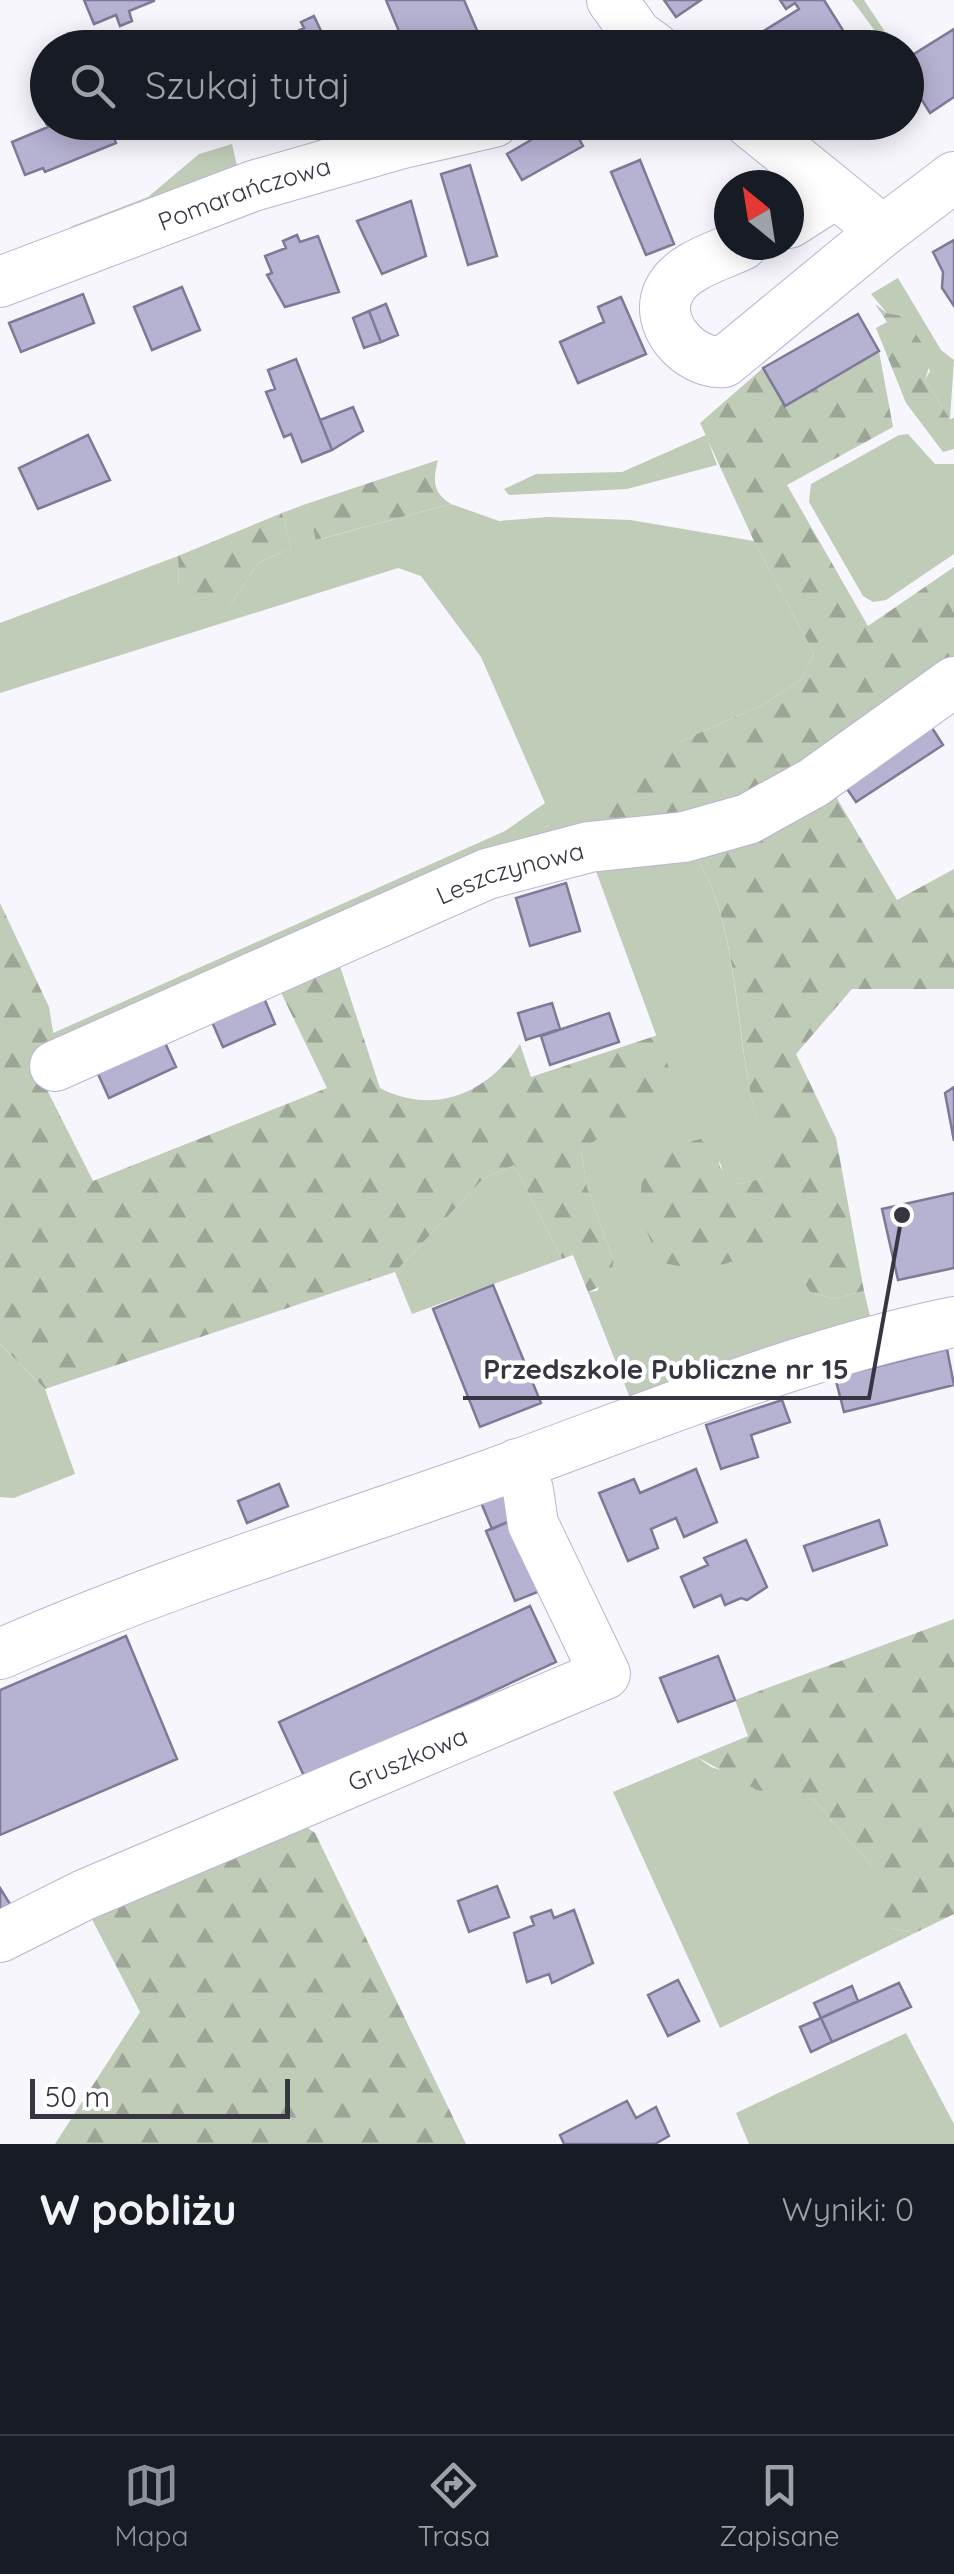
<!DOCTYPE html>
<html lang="pl">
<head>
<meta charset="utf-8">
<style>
	body { margin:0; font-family:Quicksand,sans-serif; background:#242831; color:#f1f3f6 }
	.compass { position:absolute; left:714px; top:170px; width:90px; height:90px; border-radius:50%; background:#171b24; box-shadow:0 5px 25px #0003; rotate:330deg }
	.scale { position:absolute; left:30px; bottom:25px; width:260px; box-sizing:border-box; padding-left:10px; border:5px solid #373542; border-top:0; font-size:28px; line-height:35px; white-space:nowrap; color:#373542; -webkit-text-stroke:8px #fff; paint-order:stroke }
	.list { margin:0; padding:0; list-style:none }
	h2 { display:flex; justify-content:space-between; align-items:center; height:130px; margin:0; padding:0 40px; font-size:42px }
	h2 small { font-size:32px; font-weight:400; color:#9ea1a6 }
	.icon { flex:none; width:55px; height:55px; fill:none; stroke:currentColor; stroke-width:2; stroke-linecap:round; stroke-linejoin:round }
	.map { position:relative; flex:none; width:954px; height:2144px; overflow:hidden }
	.search { position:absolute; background:#171b24; box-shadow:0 5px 25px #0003; left:30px; right:30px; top:30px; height:110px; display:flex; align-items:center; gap:25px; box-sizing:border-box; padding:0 35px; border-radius:55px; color:#9ea1a6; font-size:38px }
	.sheet { height:290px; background:#171b24 }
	nav { display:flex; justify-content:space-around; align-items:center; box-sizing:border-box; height:140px; border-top:2px solid #363941; background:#171b24; font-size:28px; color:#9ea1a6 }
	nav a { display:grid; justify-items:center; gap:5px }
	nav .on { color:#8c9099 }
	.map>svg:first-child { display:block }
	.green { fill:#bfccb7 }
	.forest { fill:url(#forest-firs) }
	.building { fill:#b6b2d2; stroke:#7e7997; stroke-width:2.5 }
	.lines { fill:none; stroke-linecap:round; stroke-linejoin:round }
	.minor-casing { stroke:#b9b5d4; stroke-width:52 }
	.minor { stroke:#fff; stroke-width:50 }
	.labels { text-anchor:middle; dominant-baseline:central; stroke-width:9; stroke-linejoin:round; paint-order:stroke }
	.street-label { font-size:25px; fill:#373542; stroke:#fff }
	.leader { fill:none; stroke:#373542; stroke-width:4 }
	.callout-dot { fill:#373542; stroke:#fff; stroke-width:4 }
	.callout-label { font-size:28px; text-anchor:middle; font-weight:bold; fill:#373542; stroke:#fff; stroke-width:9; stroke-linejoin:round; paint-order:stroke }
</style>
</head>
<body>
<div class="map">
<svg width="954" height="2144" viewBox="0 0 954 2144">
	<defs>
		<pattern id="forest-firs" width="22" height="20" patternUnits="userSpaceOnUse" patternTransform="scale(2.5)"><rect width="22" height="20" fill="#bfccb7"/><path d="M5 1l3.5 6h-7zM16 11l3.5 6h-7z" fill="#9ca696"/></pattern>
	</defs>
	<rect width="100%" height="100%" fill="#f7f6fd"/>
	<path class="green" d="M852,0H864L895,47H887Z
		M322,123H371L318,145L311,127Z
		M232,144L238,170L77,234L70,227L148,197L199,154Z
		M898,278L941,350L954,360L950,419L925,380L930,371L903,316L887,313L871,294Z
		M908,434L935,464H954V554L886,600L873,602L863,596L809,502L811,484L899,435Z
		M706,435L717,465L627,489L509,495L504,489L536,474L622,472Z
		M306,504L317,540L451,504L499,521L548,517L630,520L754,541L814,654L801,680L766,703L679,742L585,840L56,1050L51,1034L505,831L545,803L481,657L421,576L398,568L0,693V623L178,556L179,587L228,609L258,563L291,548L282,513Z
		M689,846C751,931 727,1076 775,1168L760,1179L738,1184L725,1177L719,1160L729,1263L765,1248H784L810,1292L834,1299L864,1291L871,1320L632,1403L588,1292L597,1291L614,1262L587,1187L581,1150L673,1081L590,855Z
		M514,1165L562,1259L412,1314L395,1272L483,1179Z
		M0,1344L45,1389L75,1474L14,1498L0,1497Z
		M697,1757L711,1767L813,1799L871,1865L891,1928L915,1933L720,2028L613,1792Z
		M906,2033L954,2124V2144H749L736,2113Z"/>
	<path class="forest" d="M875,304L887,313L903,316L932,357L925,380L950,419L954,418V449L943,452L906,403L876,328L887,322Z
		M879,351L893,427L787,485L868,626L954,567V669L805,778L586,840L595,806L628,775L679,742L766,703L801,680L814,654L754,541L700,423L763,368L785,406Z
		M438,460C433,480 432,492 451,504L316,540L306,504Z
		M282,513L291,548L258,563L228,609L210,621L188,616L179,587L178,556Z
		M829,785L897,900L954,869V989H852L796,1054L836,1138L864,1291L834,1299L810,1292L783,1248C761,1248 749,1257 728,1263C705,1270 686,1268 663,1263C642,1231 637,1203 644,1165L672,1146L701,1139C714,1154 721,1175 738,1184L760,1179L774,1168C728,1076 751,931 689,846Z
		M0,903L49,1007L56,1050L33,1062L93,1181L327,1088L274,978L335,951L380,1088C434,1116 487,1094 520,1044L531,1077L658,1035L673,1081L661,1097L581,1150L587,1187L614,1262L606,1284L588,1292L573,1255L562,1259L514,1165L483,1179L395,1272L45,1389L0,1344Z
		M954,1619V1914L915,1933L891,1928L879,1915L871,1865L813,1799L757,1790L697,1757L748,1736L735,1700Z
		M296,1820L315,1833L466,2144H55L140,2012L84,1904Z"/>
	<path class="building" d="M84,0H154V1L129,11L132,21L120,26L116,15L94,24Z
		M386,0H464L479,35L449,48H406Z
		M664,0H701L676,17Z
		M780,0H824L854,48H750L746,42L799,9L795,3L786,9Z
		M314,16L329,48H276L273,43L304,28L301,22Z
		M954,29V97L930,113L906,75V59Z
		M48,117V122H108L116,143L45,172L43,168L25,175L12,142L48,127L44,119Z
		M562,122H570L583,146L522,180L507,154Z
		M602,122H634L610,137L607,131L601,135L596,126Z
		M640,160L674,244L646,255L611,172Z
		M470,165L497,256L468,265L441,174Z
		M411,201L426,256L382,274L357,221Z
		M297,235L300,242L318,236L339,292L285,307L267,275L272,273L265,256L286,248L283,241Z
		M954,240V306L942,288L943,272L933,252Z
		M182,287L200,330L152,350L134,307Z
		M83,294L94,323L21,352L9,323Z
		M621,297L646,354L578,383L560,342L604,322L598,307Z
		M386,304L398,335L381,342L369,311Z
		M369,311L381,342L364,348L353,318Z
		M858,314L879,351L785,406L763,368Z
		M296,359L332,450L302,462L291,434L284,437L266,392L275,389L268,370Z
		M353,407L363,431L332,450L320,420Z
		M88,435L110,480L38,509L19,468Z
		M927,720L943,745L856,802L839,777Z
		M566,883L580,931L530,946L516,898Z
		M261,991L275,1024L223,1047L209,1015Z
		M552,1003L560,1029L526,1040L518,1013Z
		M609,1013L619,1042L550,1065L541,1036Z
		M161,1034L176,1067L109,1098L93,1063Z
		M954,1087V1141L945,1093Z
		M954,1193V1268L898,1280L882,1209Z
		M493,1285L541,1403L480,1427L433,1309Z
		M947,1349L954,1385L844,1412L835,1377Z
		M782,1400L790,1422L751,1435L758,1457L721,1469L706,1425Z
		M696,1469L717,1522L684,1537L676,1518L651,1529L658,1548L628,1561L599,1493L634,1479L640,1493Z
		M279,1484L288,1506L247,1523L238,1501Z
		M504,1490L517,1518L492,1529L480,1500Z
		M517,1518L545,1589L515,1601L486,1531Z
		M879,1520L887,1545L813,1571L804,1546Z
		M746,1540L767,1587L747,1600L741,1598L725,1605L721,1595L694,1607L681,1577L708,1565L704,1558Z
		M530,1606L556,1662L305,1778L279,1722Z
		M126,1636L177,1759L0,1835V1690Z
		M718,1656L735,1700L678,1722L660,1678Z
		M497,1886L509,1917L469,1932L458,1901Z
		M0,1888L10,1904L0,1910Z
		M551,1910L554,1918L574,1910L593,1963L552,1983L549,1974L527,1982L514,1933L534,1925L531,1917Z
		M678,1980L699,2021L668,2036L648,1995Z
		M899,1983L911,2007L832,2042L821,2018Z
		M852,1986L858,2001L821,2018L814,2003Z
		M821,2018L832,2042L811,2052L800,2027Z
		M627,2101L636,2118L656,2107L669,2136L655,2144H564L560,2135Z"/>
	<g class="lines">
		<defs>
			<g id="minor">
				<path d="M612,0L637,35L655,48"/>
				<path d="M749,122L883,231L954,177"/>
				<path d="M789,223L836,193"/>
				<path d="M742,245C719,256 683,265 670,289C651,323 690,365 724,362L883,231"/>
				<path id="s1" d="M0,282L253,186L399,144L494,122"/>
				<path id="s2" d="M55,1066L487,874L589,847L684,837L748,819L813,783L954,682"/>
				<path d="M0,1654C160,1584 328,1532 492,1474C645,1419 795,1355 954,1322"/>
				<path id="s3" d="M0,1937L84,1895L605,1674L533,1524L528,1490L517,1464"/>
			</g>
		</defs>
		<use href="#minor" class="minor-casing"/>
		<use href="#minor" class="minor"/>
	</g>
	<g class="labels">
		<g class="street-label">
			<text stroke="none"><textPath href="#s1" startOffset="260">Pomarańczowa</textPath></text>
			<text stroke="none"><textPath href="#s2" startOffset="495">Leszczynowa</textPath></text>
			<text stroke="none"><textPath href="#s3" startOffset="445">Gruszkowa</textPath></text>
		</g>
	</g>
	<path class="leader" d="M902 1215L869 1398H463"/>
	<circle class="callout-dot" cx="902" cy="1215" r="10"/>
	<g class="callout-label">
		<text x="666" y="1379">Przedszkole Publiczne nr 15</text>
	</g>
</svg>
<svg class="compass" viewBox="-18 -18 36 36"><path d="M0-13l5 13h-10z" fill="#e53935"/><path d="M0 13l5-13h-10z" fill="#9ea1a6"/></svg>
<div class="scale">50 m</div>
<div class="search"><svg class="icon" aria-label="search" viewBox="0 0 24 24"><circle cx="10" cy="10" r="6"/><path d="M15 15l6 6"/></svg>Szukaj tutaj</div>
</div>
<section class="sheet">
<h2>W pobliżu<small>Wyniki: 0</small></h2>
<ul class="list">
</ul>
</section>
<nav>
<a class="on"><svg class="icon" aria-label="map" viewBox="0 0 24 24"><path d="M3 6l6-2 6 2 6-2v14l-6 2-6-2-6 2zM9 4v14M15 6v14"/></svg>Mapa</a>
<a><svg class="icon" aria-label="directions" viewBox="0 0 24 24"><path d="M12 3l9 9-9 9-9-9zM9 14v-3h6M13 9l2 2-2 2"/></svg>Trasa</a>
<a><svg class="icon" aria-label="saved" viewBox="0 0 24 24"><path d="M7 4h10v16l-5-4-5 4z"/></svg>Zapisane</a>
</nav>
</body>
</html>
